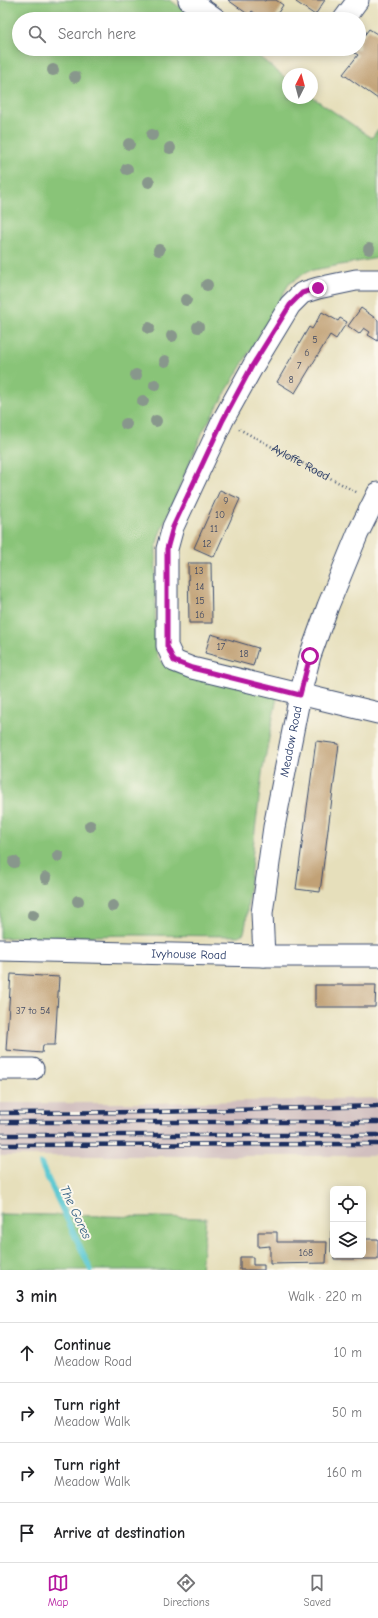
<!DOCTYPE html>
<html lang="en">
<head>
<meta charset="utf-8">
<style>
	body { margin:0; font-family:"Comic Neue",sans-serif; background:#f6f6f6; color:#202124 }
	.controls { position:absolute; right:12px; bottom:12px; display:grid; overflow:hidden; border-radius:6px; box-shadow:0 2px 10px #0003 }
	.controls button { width:36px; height:36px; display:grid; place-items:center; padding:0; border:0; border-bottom:1px solid #e0e0e0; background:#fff; color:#202124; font:20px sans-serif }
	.compass { position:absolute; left:282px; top:68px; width:36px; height:36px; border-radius:50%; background:#fff; box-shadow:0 2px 10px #0003; rotate:6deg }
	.stop { position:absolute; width:12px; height:12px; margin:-9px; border:3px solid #b5179e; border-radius:50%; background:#fff }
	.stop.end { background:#b5179e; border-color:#fff; box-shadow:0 1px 4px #0008 }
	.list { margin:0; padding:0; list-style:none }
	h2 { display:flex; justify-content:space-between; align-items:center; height:52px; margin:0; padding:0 16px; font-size:17px }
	h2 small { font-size:13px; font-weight:400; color:#757577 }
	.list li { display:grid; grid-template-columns:26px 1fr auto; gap:12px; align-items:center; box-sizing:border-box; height:60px; padding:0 16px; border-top:1px solid #e0e0e0 }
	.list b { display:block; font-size:15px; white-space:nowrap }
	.list p { margin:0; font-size:13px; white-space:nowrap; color:#757577 }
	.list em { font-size:13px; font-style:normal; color:#757577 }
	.icon { flex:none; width:22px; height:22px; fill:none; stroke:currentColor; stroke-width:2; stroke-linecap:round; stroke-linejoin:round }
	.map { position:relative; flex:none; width:378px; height:1270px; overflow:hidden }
	.search { position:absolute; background:#fff; box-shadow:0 2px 10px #0003; left:12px; right:12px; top:12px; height:44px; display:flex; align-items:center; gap:10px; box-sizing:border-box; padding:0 14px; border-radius:22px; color:#757577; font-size:15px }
	.sheet { height:292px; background:#fff }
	nav { display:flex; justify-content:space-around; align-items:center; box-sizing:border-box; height:56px; border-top:1px solid #e0e0e0; background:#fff; font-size:11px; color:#757577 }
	nav a { display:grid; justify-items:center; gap:2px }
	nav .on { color:#b5179e }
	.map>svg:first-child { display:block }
	.industrial { fill:#d1bfbf }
	.green { fill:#89c478; stroke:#527a6b }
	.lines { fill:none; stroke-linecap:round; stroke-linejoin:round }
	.stream { stroke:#5dc9d3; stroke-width:5.5 }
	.building { fill:#c1a176 }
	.minor-casing { stroke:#39496c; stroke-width:23 }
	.path { stroke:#39496c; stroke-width:2.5; stroke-dasharray:1 3; stroke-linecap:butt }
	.minor { stroke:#fff; stroke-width:21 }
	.rail-casing { stroke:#1b2f5e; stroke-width:4.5 }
	.rail { stroke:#fbf7ec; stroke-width:3; stroke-dasharray:9; stroke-linecap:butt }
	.tree { fill:#88978c }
	.route { stroke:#b5179e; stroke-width:5 }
	.labels { text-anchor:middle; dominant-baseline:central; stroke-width:4; stroke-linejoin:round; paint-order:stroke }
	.number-label { font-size:10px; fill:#444c64 }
	.street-label { font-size:12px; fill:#1b2f5e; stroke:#fbf7ec }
	.water-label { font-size:13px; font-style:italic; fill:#2f5d81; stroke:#fbf7ec }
</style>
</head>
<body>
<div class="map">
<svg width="378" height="1270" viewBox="0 0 378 1270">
	<rect width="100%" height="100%" fill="#fbf7ec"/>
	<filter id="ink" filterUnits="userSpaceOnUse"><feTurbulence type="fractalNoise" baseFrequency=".025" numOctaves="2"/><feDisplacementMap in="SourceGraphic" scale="8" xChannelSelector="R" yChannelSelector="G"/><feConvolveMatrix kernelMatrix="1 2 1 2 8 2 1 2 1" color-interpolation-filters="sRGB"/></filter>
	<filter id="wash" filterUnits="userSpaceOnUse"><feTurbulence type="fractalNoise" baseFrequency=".012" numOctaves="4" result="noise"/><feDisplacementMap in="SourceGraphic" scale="16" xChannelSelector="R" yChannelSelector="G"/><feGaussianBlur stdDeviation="0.9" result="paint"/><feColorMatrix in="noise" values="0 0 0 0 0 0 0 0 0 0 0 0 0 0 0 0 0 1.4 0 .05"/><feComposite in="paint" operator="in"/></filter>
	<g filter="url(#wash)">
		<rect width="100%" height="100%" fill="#e6dfbb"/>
		<path class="industrial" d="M378,1098V1156H0V1103H155Z"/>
		<path class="green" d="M0,0H170L196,19H19V49H239L243,52L257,55L288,80V98H312V97L372,138L378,129V258L308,271L289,284L203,431L159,535L156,548L155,646L158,657L165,665L277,697L262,774L254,839L246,923L244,933L238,936L134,935L0,938Z
			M0,1214L206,1218L201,1270H0Z"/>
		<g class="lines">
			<path class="stream" d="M41,1164L91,1270"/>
		</g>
		<g id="blocks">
			<path class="building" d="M228,0H263L265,1L266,0H276L283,5L274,19H263L252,11L249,15Z
				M298,0H325L315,15L296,2Z
				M369,29L377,34L378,33V99L343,74L358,55L352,51L354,49H359V42Z
				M361,308L378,320V341L368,335L370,332L364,328L359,334L348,326Z
				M322,312L338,321L340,318L347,322L336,339L330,335L295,393L277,382L309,327L312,329Z
				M220,490L240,499L214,557L194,548Z
				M188,563H211L212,623H189Z
				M211,634L258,648L253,666L205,653Z
				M316,741L339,744L320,892L296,889Z
				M11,974L59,977L55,1045H43L42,1053L6,1050Z
				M315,985H376L375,1007H315Z
				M331,1231H333V1252H331Z
				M258,1232H277V1242H327L326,1263L270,1264V1246L258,1247Z
				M363,1239H378V1259H334V1255H363Z
				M240,1257H253V1265H264V1270H240Z"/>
		</g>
	</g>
	<g filter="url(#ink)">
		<use href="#blocks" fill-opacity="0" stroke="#39496c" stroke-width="1"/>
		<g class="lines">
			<defs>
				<g id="minor">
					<path d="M189,0L216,19"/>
					<path d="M344,19L358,0"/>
					<path d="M378,280H356L318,288L302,293L290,305L253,366L223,420L173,527L167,549V646L174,661L192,668L378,713"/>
					<path id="s2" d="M0,950L264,956H378"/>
					<path id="s3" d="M264,956L262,913L274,827L300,695L310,656L328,606L358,533L378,493"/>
					<path d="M0,1069H33"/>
				</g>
			</defs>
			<use href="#minor" class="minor-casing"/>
			<path class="path" id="s1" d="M239,429L358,493"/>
			<use href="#minor" class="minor"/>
			<defs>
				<path id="rail" d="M0,1113L155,1112L378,1106
					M0,1122H378
					M0,1135H378
					M0,1145L378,1144"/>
			</defs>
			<use href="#rail" class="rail-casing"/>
			<use href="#rail" class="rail"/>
		</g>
		<g class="tree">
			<circle cx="53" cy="70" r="6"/>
			<circle cx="75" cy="77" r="6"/>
			<circle cx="152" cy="135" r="6"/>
			<circle cx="129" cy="144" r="6"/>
			<circle cx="170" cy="148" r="6"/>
			<circle cx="127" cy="169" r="6"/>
			<circle cx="149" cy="182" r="6"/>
			<circle cx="369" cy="249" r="6"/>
			<circle cx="159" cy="250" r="6"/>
			<circle cx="207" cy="285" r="6"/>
			<circle cx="186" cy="300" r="6"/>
			<circle cx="198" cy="327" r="6"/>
			<circle cx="149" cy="328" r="6"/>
			<circle cx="172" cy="336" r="6"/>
			<circle cx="165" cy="361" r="6"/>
			<circle cx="136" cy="375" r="6"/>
			<circle cx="155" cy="385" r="6"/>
			<circle cx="143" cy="401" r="6"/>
			<circle cx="156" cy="421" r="6"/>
			<circle cx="126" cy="424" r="6"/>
			<circle cx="90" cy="826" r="6"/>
			<circle cx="58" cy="856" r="6"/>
			<circle cx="14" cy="862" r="6"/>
			<circle cx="46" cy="878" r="6"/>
			<circle cx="78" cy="901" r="6"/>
			<circle cx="113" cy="906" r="6"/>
			<circle cx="33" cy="915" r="6"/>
		</g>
	</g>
	<g class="lines" filter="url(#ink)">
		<path class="route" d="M310,656L300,695L192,668L174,661L167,646V549L173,527L223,420L252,366L290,305L302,293L318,288"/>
	</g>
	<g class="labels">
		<g class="number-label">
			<text x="315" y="340">5</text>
			<text x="307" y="353">6</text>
			<text x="299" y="366">7</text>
			<text x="291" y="380">8</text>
			<text x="226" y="501">9</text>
			<text x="220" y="515">10</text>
			<text x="214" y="529">11</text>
			<text x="207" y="544">12</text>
			<text x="199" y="571">13</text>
			<text x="200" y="587">14</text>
			<text x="200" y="601">15</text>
			<text x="200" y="615">16</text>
			<text x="221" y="647">17</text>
			<text x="244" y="654">18</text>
			<text x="33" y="1011">37 to 54</text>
			<text x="306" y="1253">168</text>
		</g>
		<g class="street-label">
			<text stroke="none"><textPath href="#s1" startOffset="70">Ayloffe Road</textPath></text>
			<text stroke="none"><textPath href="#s3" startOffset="217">Meadow Road</textPath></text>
			<text stroke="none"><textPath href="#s2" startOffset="189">Ivyhouse Road</textPath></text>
		</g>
		<g class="water-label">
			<text transform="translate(76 1212) rotate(65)">The Gores</text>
		</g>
	</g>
</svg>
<div class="controls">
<button><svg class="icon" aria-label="locate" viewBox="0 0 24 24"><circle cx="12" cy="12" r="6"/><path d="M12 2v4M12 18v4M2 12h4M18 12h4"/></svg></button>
<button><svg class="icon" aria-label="layers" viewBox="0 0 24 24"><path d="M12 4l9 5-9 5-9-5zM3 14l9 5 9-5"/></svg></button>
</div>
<svg class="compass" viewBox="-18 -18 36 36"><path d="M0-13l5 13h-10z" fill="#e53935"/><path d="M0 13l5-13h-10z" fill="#757577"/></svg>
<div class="stop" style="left:310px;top:656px"></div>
<div class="stop end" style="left:318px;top:288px"></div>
<div class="search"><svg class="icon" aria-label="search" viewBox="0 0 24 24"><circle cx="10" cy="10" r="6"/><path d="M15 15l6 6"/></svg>Search here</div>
</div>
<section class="sheet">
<h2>3 min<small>Walk · 220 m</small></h2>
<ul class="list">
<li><svg class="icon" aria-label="ahead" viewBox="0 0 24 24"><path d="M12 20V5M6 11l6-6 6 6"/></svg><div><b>Continue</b><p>Meadow Road</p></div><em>10 m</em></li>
<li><svg class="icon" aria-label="right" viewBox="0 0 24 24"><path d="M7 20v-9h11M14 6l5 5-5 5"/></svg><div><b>Turn right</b><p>Meadow Walk</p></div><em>50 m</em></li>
<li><svg class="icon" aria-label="right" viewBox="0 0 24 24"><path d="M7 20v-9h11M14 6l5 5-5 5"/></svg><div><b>Turn right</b><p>Meadow Walk</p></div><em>160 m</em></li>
<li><svg class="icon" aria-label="arrive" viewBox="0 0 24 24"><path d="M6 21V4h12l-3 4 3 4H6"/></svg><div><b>Arrive at destination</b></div></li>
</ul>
</section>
<nav>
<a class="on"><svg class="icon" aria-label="map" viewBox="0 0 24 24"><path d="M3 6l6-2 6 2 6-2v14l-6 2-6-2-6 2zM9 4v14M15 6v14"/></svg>Map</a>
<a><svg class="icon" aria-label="directions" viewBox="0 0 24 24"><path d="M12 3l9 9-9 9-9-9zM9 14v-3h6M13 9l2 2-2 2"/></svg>Directions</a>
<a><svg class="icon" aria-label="saved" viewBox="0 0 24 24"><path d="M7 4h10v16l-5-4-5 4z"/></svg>Saved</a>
</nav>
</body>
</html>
